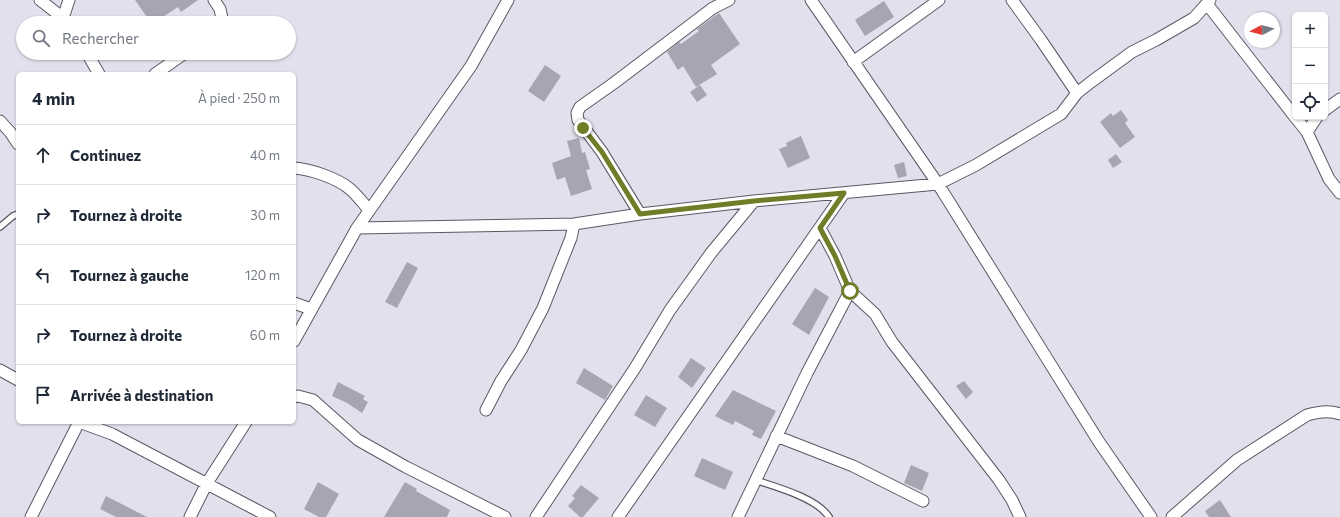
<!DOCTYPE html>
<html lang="fr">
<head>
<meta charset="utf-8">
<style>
	body { margin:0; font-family:Commissioner,sans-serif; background:#f2f2f3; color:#1f2937 }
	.controls { position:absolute; right:12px; top:12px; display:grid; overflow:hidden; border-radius:6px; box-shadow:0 1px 3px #0004 }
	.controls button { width:36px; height:36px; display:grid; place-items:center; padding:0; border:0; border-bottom:1px solid #e0e1e3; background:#fff; color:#1f2937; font:20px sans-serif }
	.compass { position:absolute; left:1244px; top:12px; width:36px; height:36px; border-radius:50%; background:#fff; box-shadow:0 1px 3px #0004; rotate:263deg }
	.stop { position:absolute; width:12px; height:12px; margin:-9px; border:3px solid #717c28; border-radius:50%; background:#fff }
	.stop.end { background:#717c28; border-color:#fff; box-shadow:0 1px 4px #0008 }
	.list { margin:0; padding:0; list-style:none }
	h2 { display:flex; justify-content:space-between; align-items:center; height:52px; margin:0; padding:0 16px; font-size:17px }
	h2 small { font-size:13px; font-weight:400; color:#747a83 }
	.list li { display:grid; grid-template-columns:26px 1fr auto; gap:12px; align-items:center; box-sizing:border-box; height:60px; padding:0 16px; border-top:1px solid #e0e1e3 }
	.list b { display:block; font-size:15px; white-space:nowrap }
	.list em { font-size:13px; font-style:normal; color:#747a83 }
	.icon { flex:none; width:22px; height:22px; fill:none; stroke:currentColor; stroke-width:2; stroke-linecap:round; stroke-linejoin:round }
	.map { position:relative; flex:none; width:1340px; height:517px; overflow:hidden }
	.search { position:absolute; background:#fff; box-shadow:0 1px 3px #0004; left:16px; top:16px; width:280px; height:44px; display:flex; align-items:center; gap:10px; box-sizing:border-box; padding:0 14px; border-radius:22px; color:#747a83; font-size:15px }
	.panel { position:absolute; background:#fff; box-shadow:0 1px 3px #0004; left:16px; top:72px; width:280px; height:352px; border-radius:6px }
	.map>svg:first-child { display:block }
	.building { fill:#a8a5b2 }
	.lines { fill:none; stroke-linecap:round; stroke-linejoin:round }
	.service-casing { stroke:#5b5864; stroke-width:8 }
	.minor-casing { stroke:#5b5864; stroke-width:13 }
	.service { stroke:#fff; stroke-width:5.5 }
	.minor { stroke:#fff; stroke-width:11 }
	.route { stroke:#717c28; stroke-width:5 }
</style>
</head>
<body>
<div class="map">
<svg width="1340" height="517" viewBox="0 0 1340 517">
	<rect width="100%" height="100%" fill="#e3e0ee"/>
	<path class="building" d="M135,0H198L181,12L178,7L154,23H151Z
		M884,1L894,17L865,36L855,20Z
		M719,13L740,44L711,65L717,74L696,87L683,66L678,70L667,52L679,42L681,44L699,31L697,29Z
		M545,65L561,76L544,102L528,91Z
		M700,85L707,95L697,102L690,92Z
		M1121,110L1128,120L1125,123L1135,137L1120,148L1100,122L1111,113L1113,116Z
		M801,136L810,158L788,168L779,149L787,146L786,143Z
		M579,138L582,153L585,152L590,169L586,170L592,189L571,196L565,177L557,180L552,163L571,156L567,141Z
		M1116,154L1122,162L1113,168L1108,160Z
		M904,162L907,176L898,178L894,165Z
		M407,262L418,268L397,308L385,302Z
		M815,288L829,297L809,335L792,324Z
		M691,358L706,368L692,388L678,377Z
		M584,368L613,386L605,400L576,383Z
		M964,381L973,392L966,399L956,386Z
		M338,382L365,396L363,399L368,402L362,413L347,403L332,396Z
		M733,390L776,411L761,439L752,435L754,431L735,421L733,425L715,416Z
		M646,395L667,408L655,427L634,415Z
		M702,458L733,472L725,490L694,476Z
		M911,465L929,473L922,491L904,483Z
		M318,482L339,494L326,517H319L304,509Z
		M405,482L417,489L416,491L450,510L447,517H384Z
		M581,485L599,498L583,517H580L568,506L575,498L572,496Z
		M106,496L147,517H116L100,509Z
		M1220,500L1231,517H1209L1205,511Z"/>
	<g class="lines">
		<defs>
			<path id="service" d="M0,227L13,216L18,214
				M755,480C776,487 817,498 829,517"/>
			<path id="minor" d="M40,0L63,18L66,23
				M214,0L220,9L223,23
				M811,0L938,184L1099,442L1151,517
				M1012,0L1041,40L1077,93
				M1207,4L1295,117
				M63,18L69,0
				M87,53L99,74
				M853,62L939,0
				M155,74L185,53
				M1325,110L1340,99
				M1295,117L1307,132L1317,117
				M0,121L10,132L18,144
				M1307,132L1329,179L1340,193
				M294,168C310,169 337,178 350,189C357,195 363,203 369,210
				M640,214L602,152L578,120L577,113L580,107L614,83L713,8L729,0
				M357,228L574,224L640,214L754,201L938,184L976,165L1061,114L1077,93L1091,82L1132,52L1156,40L1194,18L1210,0
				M820,228L835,256L850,291L875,314L892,342L999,480L1012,500L1020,517
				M294,303L311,309
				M294,341L357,228L471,66L508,0
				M0,370L18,380
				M294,397L298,396L313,400L358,440L406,467L505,517
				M486,410L501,381L521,350L543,308L571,238L574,224
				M79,422L112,434L270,517
				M776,436L853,466L923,501
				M31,517L79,422
				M190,517L207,483L246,422
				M536,517L635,368L670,310L711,253L754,201
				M618,517L844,193
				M738,517L807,373L850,291
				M1172,517L1237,460L1307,415C1317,412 1330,410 1340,414"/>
		</defs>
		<use href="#service" class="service-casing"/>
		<use href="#minor" class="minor-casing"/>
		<use href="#service" class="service"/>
		<use href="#minor" class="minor"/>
	</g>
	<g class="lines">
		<path class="route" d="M583,128L602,152L640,214L754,201L844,193L820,228L835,256L850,291"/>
	</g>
</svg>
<div class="controls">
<button>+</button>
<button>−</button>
<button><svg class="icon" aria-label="locate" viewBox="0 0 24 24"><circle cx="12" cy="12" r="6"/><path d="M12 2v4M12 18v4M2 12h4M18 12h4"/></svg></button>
</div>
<svg class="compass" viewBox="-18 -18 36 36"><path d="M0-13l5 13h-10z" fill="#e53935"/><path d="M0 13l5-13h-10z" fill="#747a83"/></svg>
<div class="stop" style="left:850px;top:291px"></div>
<div class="stop end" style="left:583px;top:128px"></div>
<div class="search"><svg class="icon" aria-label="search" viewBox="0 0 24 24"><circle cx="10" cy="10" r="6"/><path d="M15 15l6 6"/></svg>Rechercher</div>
<section class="panel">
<h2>4 min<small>À pied · 250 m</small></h2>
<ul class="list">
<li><svg class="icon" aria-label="ahead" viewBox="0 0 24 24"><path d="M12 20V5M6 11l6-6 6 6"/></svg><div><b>Continuez</b></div><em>40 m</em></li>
<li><svg class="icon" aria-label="right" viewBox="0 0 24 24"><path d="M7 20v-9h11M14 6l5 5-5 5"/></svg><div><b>Tournez à droite</b></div><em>30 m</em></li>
<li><svg class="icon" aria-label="left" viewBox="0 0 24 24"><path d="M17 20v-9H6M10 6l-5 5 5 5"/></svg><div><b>Tournez à gauche</b></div><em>120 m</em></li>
<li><svg class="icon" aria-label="right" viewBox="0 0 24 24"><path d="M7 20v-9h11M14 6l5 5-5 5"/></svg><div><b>Tournez à droite</b></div><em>60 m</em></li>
<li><svg class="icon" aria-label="arrive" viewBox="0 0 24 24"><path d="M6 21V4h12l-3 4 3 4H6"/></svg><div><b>Arrivée à destination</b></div></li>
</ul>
</section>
</div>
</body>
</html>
